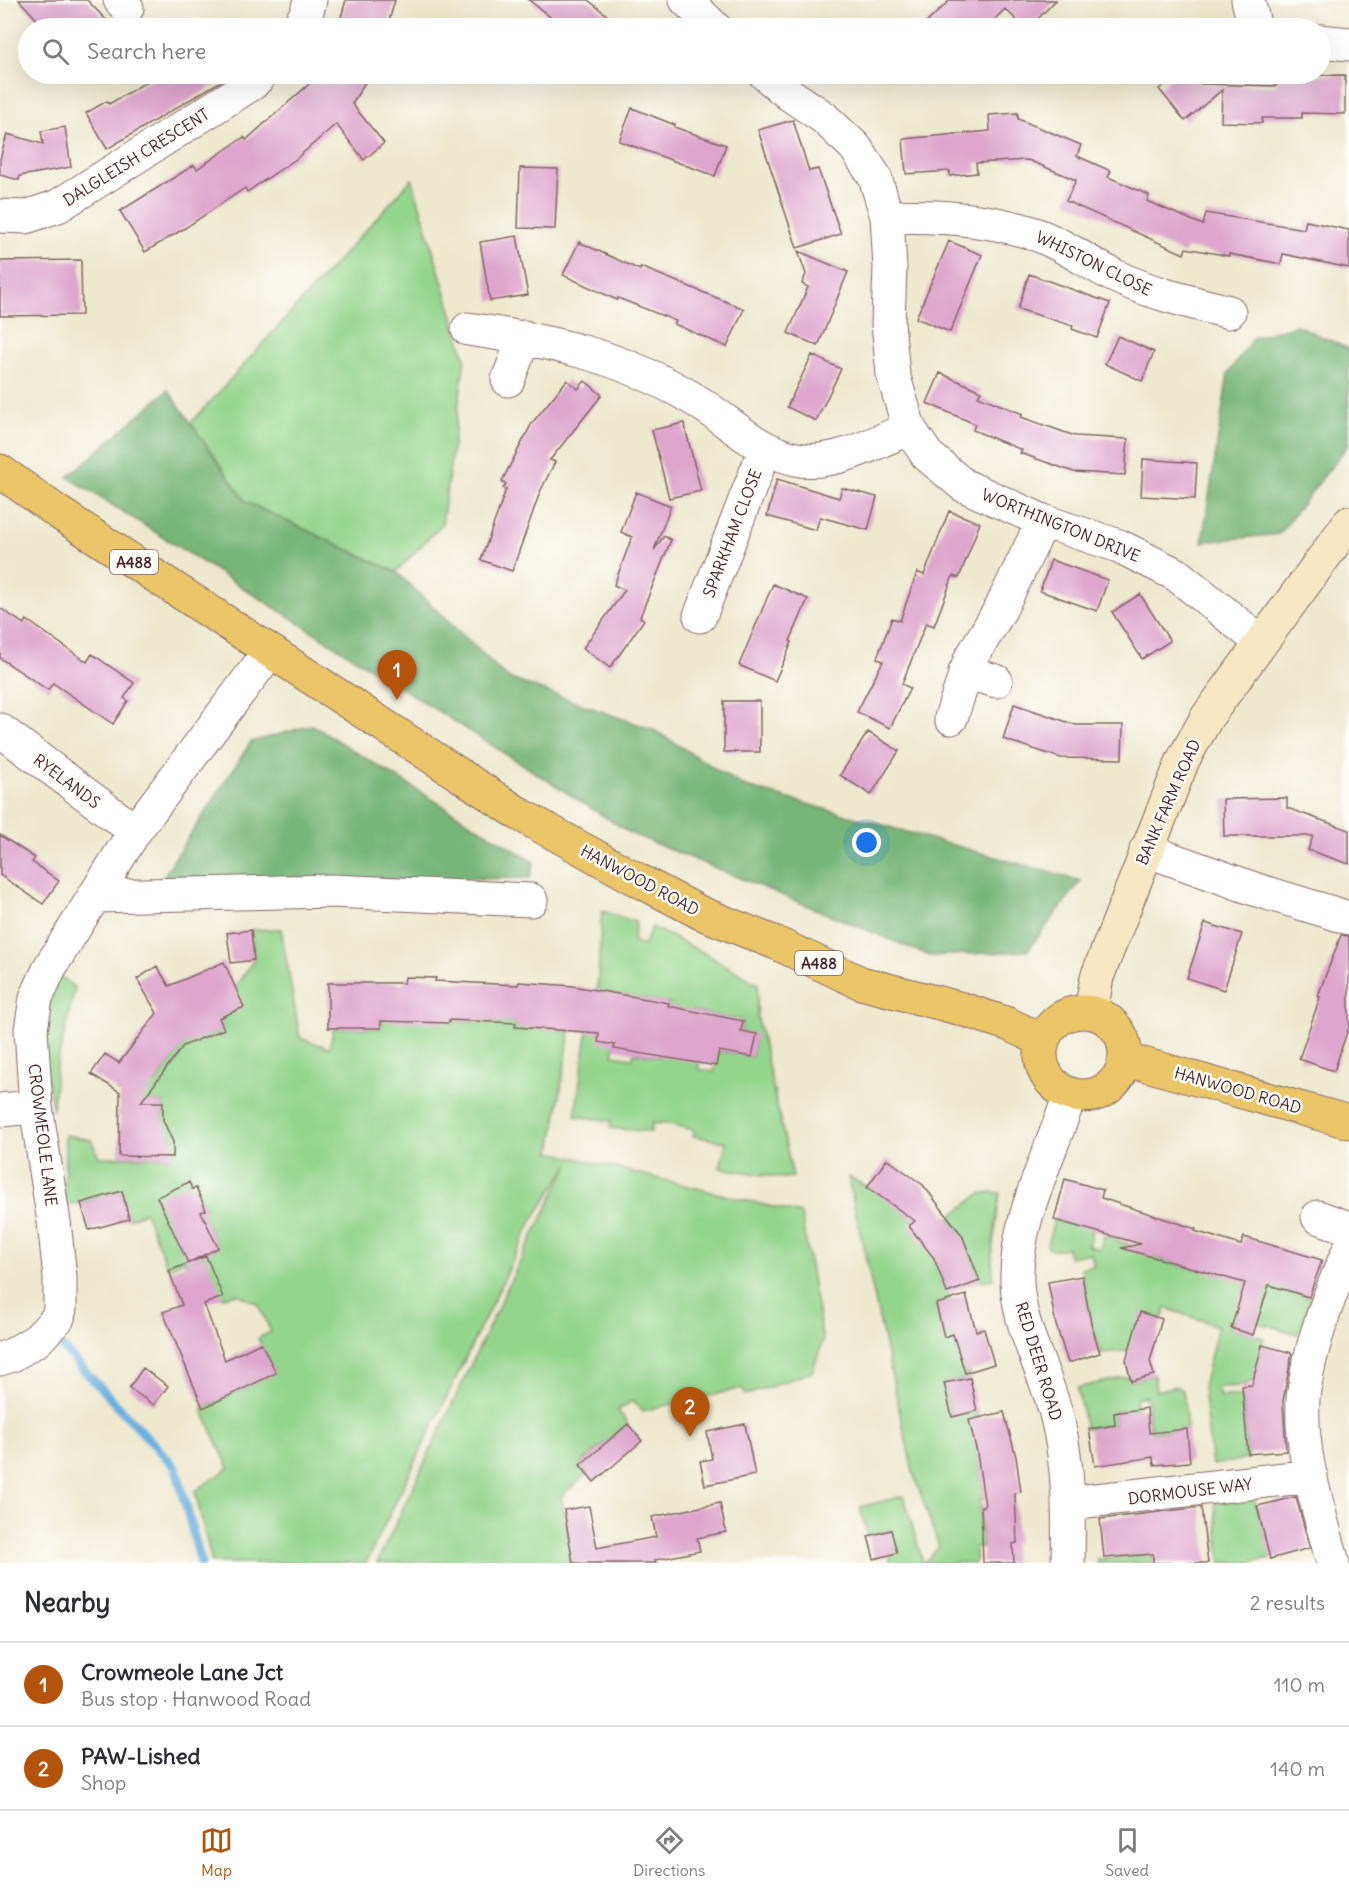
<!DOCTYPE html>
<html lang="en">
<head>
<meta charset="utf-8">
<style>
	body { margin:0; font-family:Delius,sans-serif; background:#f2f2f3; color:#2b2b33 }
	.you { position:absolute; left:867px; top:843px; width:21px; height:21px; margin:-15px; border:4px solid #fff; border-radius:50%; background:#1a73e8; box-shadow:0 0 0 9px #1a73e833 }
	.badge { display:grid; place-items:center; width:39px; height:39px; border-radius:50%; background:#b45309; color:#fff; font-size:20px; font-weight:700 }
	.pin { position:absolute; translate:-50% -50px; filter:drop-shadow(0 2px 3px #0008) }
	.pin::after { content:''; position:absolute; top:32px; width:21px; height:18px; background:inherit; clip-path:polygon(0 0,100% 0,50% 100%) }
	.list { margin:0; padding:0; list-style:none }
	h2 { display:flex; justify-content:space-between; align-items:center; height:78px; margin:0; padding:0 24px; font-size:26px }
	h2 small { font-size:20px; font-weight:400; color:#7c7c81 }
	.list li { display:grid; grid-template-columns:39px 1fr auto; gap:18px; align-items:center; box-sizing:border-box; height:84px; padding:0 24px; border-top:2px solid #e1e1e2 }
	.list b { display:block; font-size:22px; white-space:nowrap }
	.list p { margin:0; font-size:20px; white-space:nowrap; color:#7c7c81 }
	.list em { font-size:20px; font-style:normal; color:#7c7c81 }
	.icon { flex:none; width:33px; height:33px; fill:none; stroke:currentColor; stroke-width:2; stroke-linecap:round; stroke-linejoin:round }
	.map { position:relative; flex:none; width:1349px; height:1563px; overflow:hidden }
	.search { position:absolute; background:#fff; box-shadow:0 6px 24px #0002; left:18px; right:18px; top:18px; height:66px; display:flex; align-items:center; gap:15px; box-sizing:border-box; padding:0 21px; border-radius:33px; color:#7c7c81; font-size:22px }
	.sheet { height:246px; background:#fff }
	nav { display:flex; justify-content:space-around; align-items:center; box-sizing:border-box; height:84px; border-top:2px solid #e1e1e2; background:#fff; font-size:16px; color:#7c7c81 }
	nav a { display:grid; justify-items:center; gap:3px }
	nav .on { color:#b45309 }
	.map>svg:first-child { display:block }
	.green { fill:#94d58d; stroke:#6f7a5c; stroke-width:1.5; fill-rule:evenodd }
	.forest { fill:#77b678; stroke:#606a52; stroke-width:1.5 }
	.lines { fill:none; stroke-linecap:round; stroke-linejoin:round }
	.stream { stroke:#6bb0e1; stroke-width:9 }
	.building { fill:#dea6ce }
	.street-casing { stroke:#836564; stroke-width:35 }
	.secondary-casing { stroke:#836564; stroke-width:35 }
	.primary-casing { stroke:#836564; stroke-width:35 }
	.street { stroke:#fff; stroke-width:33 }
	.secondary { stroke:#f7e8c3; stroke-width:33 }
	.primary { stroke:#ebc669; stroke-width:33 }
	.labels { text-anchor:middle; dominant-baseline:central; stroke-width:5; stroke-linejoin:round; paint-order:stroke }
	.shield { fill:#fdfcf7; stroke:#806168; stroke-width:1.5 }
	.shield-label { font-size:15px; font-weight:bold; fill:#4a1f2b }
	.street-label { font-size:16px; fill:#4a1f2b; stroke:#fdfcf7 }
</style>
</head>
<body>
<div class="map">
<svg width="1349" height="1563" viewBox="0 0 1349 1563">
	<rect width="100%" height="100%" fill="#fdfcf7"/>
	<filter id="ink" filterUnits="userSpaceOnUse"><feTurbulence type="fractalNoise" baseFrequency=".0167" numOctaves="2"/><feDisplacementMap in="SourceGraphic" scale="12" xChannelSelector="R" yChannelSelector="G"/><feConvolveMatrix kernelMatrix="1 2 1 2 8 2 1 2 1" color-interpolation-filters="sRGB"/></filter>
	<filter id="wash" filterUnits="userSpaceOnUse"><feTurbulence type="fractalNoise" baseFrequency=".008" numOctaves="4" result="noise"/><feDisplacementMap in="SourceGraphic" scale="24" xChannelSelector="R" yChannelSelector="G"/><feGaussianBlur stdDeviation="1.35" result="paint"/><feColorMatrix in="noise" values="0 0 0 0 0 0 0 0 0 0 0 0 0 0 0 0 0 1.4 0 .05"/><feComposite in="paint" operator="in"/></filter>
	<g filter="url(#wash)">
		<rect width="100%" height="100%" fill="#eee8ce"/>
		<path class="green" d="M412,179L465,358L442,524L396,572L246,502L190,424Z
			M602,911L636,922L633,940L639,945H644L652,927L702,952L758,984L757,1016L793,1177L783,1178L720,1168L726,1142L693,1136L694,1130L661,1122L660,1124L652,1123L651,1132L610,1128L611,1121L575,1116L588,1027L600,1029L615,1045L613,1055L632,1058L634,1053L660,1057L669,1003L597,991ZM693,1011L743,1021L741,1031L756,1035L752,1057L719,1051L714,1072L698,1069L700,1058Z
			M281,929L300,1038L329,1048L334,1028H381V995L454,1024L458,1021L511,1022L516,1023L515,1026L570,1031L551,1152L801,1214L823,1341L812,1372L746,1395L742,1388L642,1411L634,1400L618,1410L628,1424L580,1464L587,1474L561,1496L573,1563H377L511,1280L569,1164L532,1221L366,1563H212L195,1491L229,1468L202,1409L275,1373L258,1338L271,1332L258,1304L238,1294L223,1297L197,1287L184,1260L168,1268L145,1212L129,1219L122,1191L81,1203L65,1204V1135L91,1140L99,1157H170C174,1149 174,1144 170,1136L163,1135V1102H145V1113H119L128,1099L117,1090L130,1070L155,1084L184,1044L224,1029L219,1018L235,987L254,960L251,930ZM196,1188L206,1209L201,1212L218,1248L193,1260L192,1189Z
			M59,975L75,988L56,1068L53,1111L39,1031Z
			M848,1177C866,1186 902,1205 914,1220C930,1240 941,1275 950,1300L936,1304L944,1336L953,1334L965,1373L969,1372L970,1378L944,1383L951,1416L977,1411L978,1456L984,1499L980,1500L982,1547H975V1563H924L939,1547L913,1472Z
			M990,1192L1000,1193L992,1253L993,1279L980,1281L966,1246L956,1250L950,1240L960,1232L949,1218L980,1194Z
			M1080,1212L1096,1216L1088,1246L1100,1249L1104,1236L1144,1250C1154,1263 1211,1271 1229,1276C1243,1280 1257,1285 1270,1290L1275,1275L1286,1290L1311,1298L1298,1334L1235,1316L1231,1328L1264,1338L1253,1381L1241,1386L1218,1387L1219,1396H1242L1248,1459L1212,1465L1203,1387L1218,1326L1166,1308L1162,1319L1140,1313L1146,1345L1124,1351L1100,1353L1090,1318L1081,1268L1094,1266L1091,1253L1069,1257L1067,1248L1051,1250L1047,1246L1054,1220L1076,1226Z
			M1154,1375L1156,1391L1176,1386L1183,1391L1187,1429L1151,1432L1146,1396L1136,1398L1138,1420L1130,1422L1128,1411L1114,1413L1115,1424L1086,1429L1077,1388L1130,1376L1131,1381Z
			M904,1496L923,1563H890V1530L868,1536L860,1507Z
			M1254,1498L1271,1558L1245,1563H1221L1215,1503Z
			M1151,1554L1153,1563H1097V1559Z"/>
		<path class="forest" d="M1296,325L1349,349V444L1279,534L1202,542L1228,374L1253,338Z
			M168,390L246,502L396,572L508,678L654,730L743,786L1081,881L1027,951L930,956L632,834L68,477Z
			M312,725L534,862L530,878L158,884L251,742Z"/>
		<g class="lines">
			<path class="stream" d="M63,1348L176,1468L201,1563"/>
		</g>
		<g id="blocks">
			<path class="building" d="M19,0H87L114,28H45Z
				M346,0H395L387,28H355L339,24Z
				M529,0H588L623,28H564Z
				M950,0H1056L1029,28H1025L1005,9L986,28H921Z
				M171,74H233L107,149L86,113L107,101L109,104L158,75L163,81Z
				M315,74H370L352,104L384,143L364,160L336,124L296,159L247,192L245,188L185,228L145,252L120,211L194,165L197,169L244,137L246,140L308,85Z
				M1177,74H1192L1201,84L1276,86V76L1345,75V114L1302,113V118H1262V123L1221,122L1222,90L1185,121L1159,89Z
				M632,108L675,125L674,127L726,145L715,176L619,141Z
				M1018,113V119L1081,145L1077,156L1111,171L1108,177L1149,195L1147,201L1203,225L1206,213L1304,229L1306,221L1349,230V268L1283,254L1281,264L1229,254V256L1186,248L1184,254L1066,201L1076,180L1028,160L976,163L977,173L950,176V171L906,174L903,139L990,131L989,115Z
				M793,120L809,171L818,169L841,234L797,248L758,130Z
				M65,127L71,167L20,176L19,180L0,175V159L7,134L43,144L41,131Z
				M520,168L558,169L555,229L518,228Z
				M517,236L528,295L490,301L480,242Z
				M949,241L982,255L950,332L916,318Z
				M579,242L640,270L641,267L744,309L727,347L674,324L676,321L618,298L617,300L563,275Z
				M798,251L848,272L818,346L788,333L808,287L802,284L806,274Z
				M81,260L82,315L0,316V261Z
				M1029,274L1110,303L1097,338L1072,329L1073,326L1018,309Z
				M1118,336L1154,352L1142,381L1105,364Z
				M812,355L841,369L816,421L787,407Z
				M940,373L981,391L978,396L1023,414L1021,417L1075,436L1128,439L1125,475L1074,472L1020,453L1022,450L973,430L975,424L927,403Z
				M567,380L578,389L585,381L602,395L550,460L555,462L540,492L512,571L481,560L506,489L503,488L506,484L502,481L532,423Z
				M684,423L701,491L669,498L652,430Z
				M1143,459L1197,463L1195,499L1141,496Z
				M777,479L839,498L842,488L877,497L868,530L820,517L816,530L767,516Z
				M636,492L671,506L654,550L664,536L671,540L640,617L644,620L610,668L583,648L625,590L614,585L632,537L621,532Z
				M949,511L980,523L959,578L953,576L934,626L926,623L902,684L910,688L890,728L857,712L883,661L877,658L892,618L900,621L917,572L924,575Z
				M1051,560L1108,580L1097,611L1040,591Z
				M773,584L808,599L790,641L792,642L775,681L739,665Z
				M1140,594L1170,641L1142,659L1112,612Z
				M0,608L24,624L27,620L87,662L92,654L134,683L124,698L128,701L113,724L53,683L48,690L0,658Z
				M724,701H760V752H724Z
				M1014,704L1076,725H1123L1122,759L1061,758L1003,739Z
				M868,732L899,751L871,795L840,775Z
				M1287,798V808L1349,830V864L1308,850L1313,836H1224L1223,799Z
				M0,835L35,858L32,862L59,881L43,904L0,875Z
				M1205,923L1242,934L1224,990L1187,978Z
				M251,930L254,960L231,963L227,933Z
				M1341,935L1349,936V1026L1334,1071L1299,1059L1320,997L1318,996Z
				M224,962L244,1007L219,1018L224,1029L183,1046L141,1102H163V1120L173,1142V1157L119,1156L120,1092L91,1074L105,1054L119,1063L157,1013L137,979L157,966L169,986Z
				M405,977L436,978L435,981L518,985L519,982L573,986L669,1003L668,1006L743,1021L741,1031L757,1034L752,1057L719,1051L716,1066L614,1049L615,1045L598,1042L599,1033L515,1027L516,1023L449,1020V1023L381,1021V1028H328V983H404Z
				M887,1159L923,1185L962,1235L980,1281L947,1293L934,1258L909,1226L915,1221L867,1187Z
				M1065,1179L1103,1190L1101,1198L1196,1229L1195,1231L1241,1245L1244,1237L1322,1260L1309,1297L1269,1285L1253,1335L1231,1328L1245,1283L1121,1248L1141,1244L1054,1220Z
				M189,1182L192,1189L196,1188L206,1210L201,1212L218,1248L188,1263L157,1197Z
				M122,1191L129,1219L89,1230L81,1203Z
				M206,1256L223,1297L204,1304L225,1360L261,1343L276,1373L203,1408L163,1312L182,1305L169,1271Z
				M1082,1276L1091,1323L1100,1353L1068,1363L1056,1325L1048,1282Z
				M966,1295L976,1331L984,1329L994,1364L965,1373L953,1334L944,1337L936,1304Z
				M1140,1312L1162,1319L1150,1361L1154,1375L1131,1381L1126,1360Z
				M1262,1345L1292,1353L1283,1401L1286,1451L1248,1454L1242,1386L1252,1385Z
				M143,1368L168,1386L154,1405L129,1388Z
				M970,1378L977,1411L952,1417L944,1383Z
				M1147,1408L1149,1433L1187,1429L1190,1462L1154,1465L1153,1457L1095,1466L1089,1429L1115,1425L1114,1413Z
				M1004,1412L1016,1457L1021,1492L1015,1493L1017,1543L1013,1544L1014,1563H983L981,1506H985L977,1453L969,1420Z
				M628,1424L642,1441L594,1482L580,1465Z
				M745,1424L755,1475L705,1485L700,1461L712,1459L707,1432Z
				M1296,1497L1310,1548L1270,1559L1257,1506Z
				M720,1503L726,1532L697,1538L700,1551L655,1560L656,1563H573L564,1510L589,1506L597,1548L656,1537L652,1517Z
				M1201,1507L1208,1563H1153V1554L1104,1558L1100,1519Z
				M891,1530L897,1553L874,1559L868,1536Z"/>
		</g>
	</g>
	<g filter="url(#ink)">
		<use href="#blocks" fill-opacity="0" stroke="#836564" stroke-width="1.5"/>
		<g class="lines">
			<defs>
				<path id="street" d="M120,0L127,8
					M686,0L715,28
					M1248,0L1255,28
					M297,28L306,15L310,0
					M1320,41L1349,44
					M765,74L789,94L823,117L855,147L875,177L887,217L890,267L888,323L893,374L909,428L927,455L963,485L1043,521L1119,546L1177,575L1261,642
					M0,216L26,217L58,206L253,83L261,74
					M887,217C936,215 982,218 1029,232C1061,242 1089,264 1119,278C1154,294 1191,302 1229,312
					M468,329C549,341 619,355 690,397C726,417 753,450 796,459C832,467 877,442 909,428
					M508,380L524,337
					M700,616L765,449
					M965,672L996,681
					M951,718L970,660L1001,608L1043,521
					M0,730L135,831
					M1146,850L1257,890L1349,918
					M94,896L332,891L531,900
					M0,1110L36,1107
					M1318,1217L1349,1228
					M0,1359L12,1355L37,1340L58,1318L60,1308V1277L54,1222L36,1107L31,1030L36,998L50,967L135,831L270,651
					M1069,1503L1311,1476
					M1068,1563C1069,1516 1069,1468 1058,1422C1048,1375 1019,1331 1017,1282C1015,1218 1051,1155 1070,1094
					M1333,1563C1319,1510 1300,1455 1303,1400C1303,1391 1306,1382 1307,1373C1316,1330 1331,1290 1349,1250"/>
				<path id="secondary" d="M1091,1012L1097,977L1183,760L1207,717L1349,523"/>
				<path id="primary" d="M0,471L59,513L521,815L638,880L701,913L776,943L861,983L962,1009L1008,1024L1042,1040
					M1041 1054a42 42 0 1 1 84 0a42 42 0 1 1-84 0Z
					M1126,1063L1143,1064L1349,1122"/>
			</defs>
			<use href="#street" class="street-casing"/>
			<use href="#secondary" class="secondary-casing"/>
			<use href="#primary" class="primary-casing"/>
			<use href="#street" class="street"/>
			<use href="#secondary" class="secondary"/>
			<use href="#primary" class="primary"/>
		</g>
	</g>
	<g class="labels">
		<g class="shield">
			<rect x="110" y="550" width="48" height="24" rx="4.5"/>
			<rect x="795" y="951" width="48" height="24" rx="4.5"/>
		</g>
		<g class="shield-label">
			<text x="134" y="562">A488</text>
			<text x="819" y="963">A488</text>
		</g>
		<g class="street-label">
			<text transform="translate(136 157) rotate(-32)">DALGLEISH CRESCENT</text>
			<text transform="translate(1094 263) rotate(26)">WHISTON CLOSE</text>
			<text transform="translate(1061 525) rotate(22)">WORTHINGTON DRIVE</text>
			<text transform="translate(732 533) rotate(-69)">SPARKHAM CLOSE</text>
			<text transform="translate(67 781) rotate(37)">RYELANDS</text>
			<text transform="translate(1168 802) rotate(-66)">BANK FARM ROAD</text>
			<text transform="translate(640 880) rotate(28)">HANWOOD ROAD</text>
			<text transform="translate(1238 1090) rotate(16)">HANWOOD ROAD</text>
			<text transform="translate(43 1135) rotate(83)">CROWMEOLE LANE</text>
			<text transform="translate(1039 1361) rotate(73)">RED DEER ROAD</text>
			<text transform="translate(1190 1491) rotate(-7)">DORMOUSE WAY</text>
		</g>
	</g>
</svg>
<div class="you"></div>
<div class="pin badge" style="left:397px;top:700px">1</div>
<div class="pin badge" style="left:690px;top:1437px">2</div>
<div class="search"><svg class="icon" aria-label="search" viewBox="0 0 24 24"><circle cx="10" cy="10" r="6"/><path d="M15 15l6 6"/></svg>Search here</div>
</div>
<section class="sheet">
<h2>Nearby<small>2 results</small></h2>
<ul class="list">
<li><span class="badge">1</span><div><b>Crowmeole Lane Jct</b><p>Bus stop · Hanwood Road</p></div><em>110 m</em></li>
<li><span class="badge">2</span><div><b>PAW-Lished</b><p>Shop</p></div><em>140 m</em></li>
</ul>
</section>
<nav>
<a class="on"><svg class="icon" aria-label="map" viewBox="0 0 24 24"><path d="M3 6l6-2 6 2 6-2v14l-6 2-6-2-6 2zM9 4v14M15 6v14"/></svg>Map</a>
<a><svg class="icon" aria-label="directions" viewBox="0 0 24 24"><path d="M12 3l9 9-9 9-9-9zM9 14v-3h6M13 9l2 2-2 2"/></svg>Directions</a>
<a><svg class="icon" aria-label="saved" viewBox="0 0 24 24"><path d="M7 4h10v16l-5-4-5 4z"/></svg>Saved</a>
</nav>
</body>
</html>
